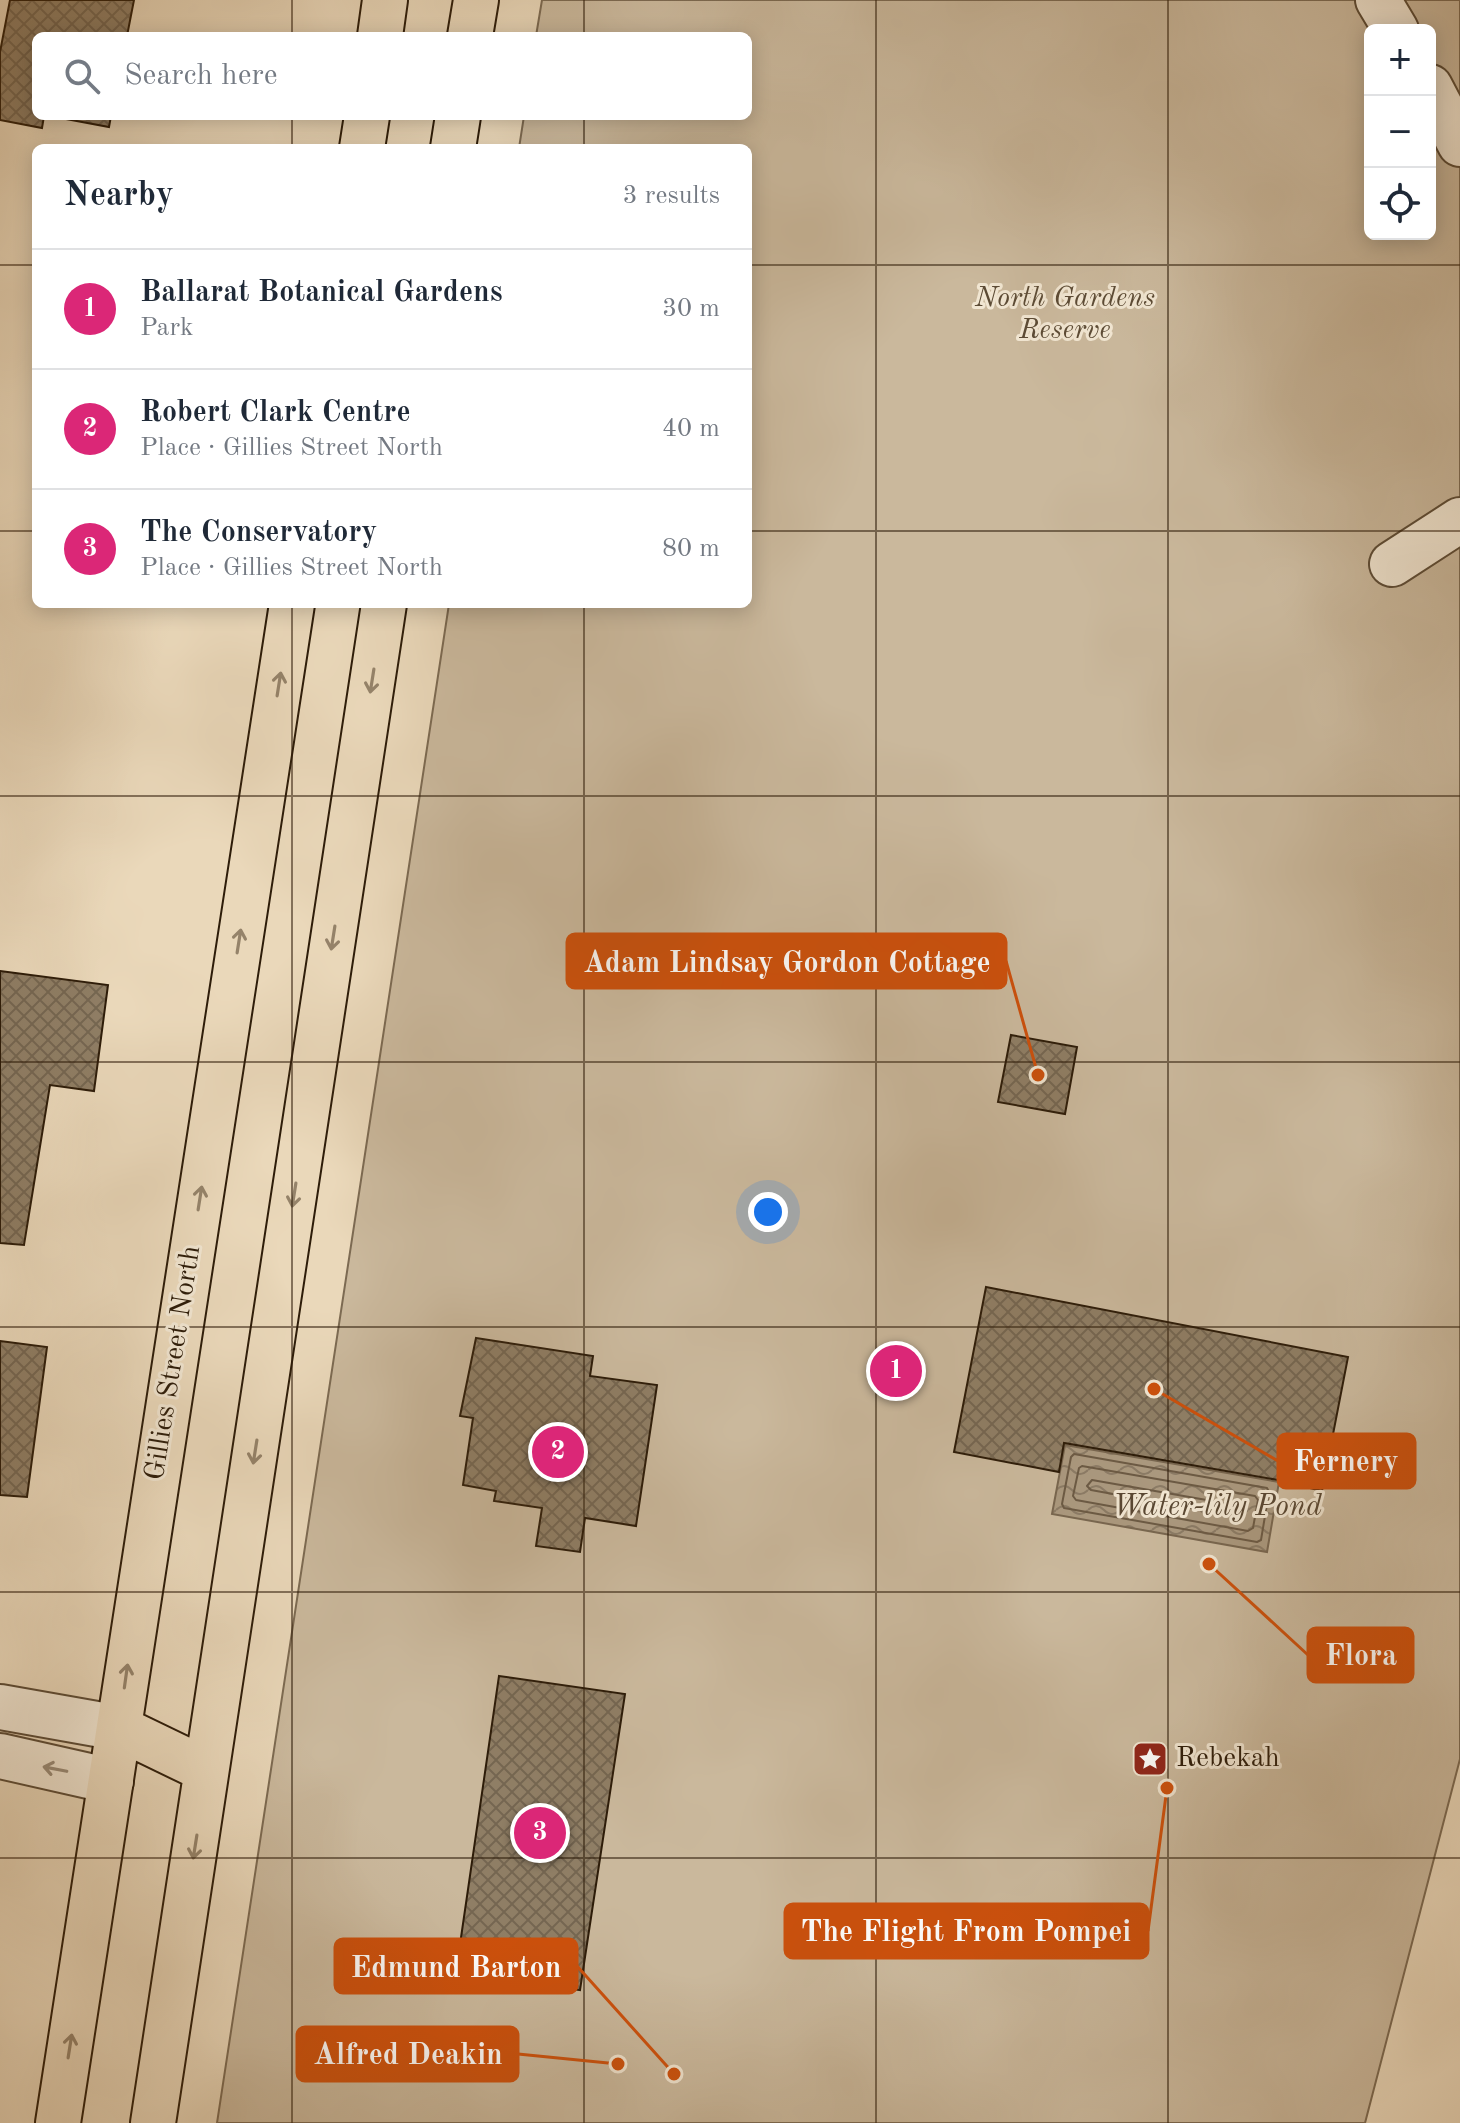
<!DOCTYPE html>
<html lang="en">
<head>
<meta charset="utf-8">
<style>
	body { margin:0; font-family:"Old Standard TT",serif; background:#f6f6f7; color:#1f2937 }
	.controls { position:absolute; right:24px; top:24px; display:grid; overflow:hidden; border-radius:12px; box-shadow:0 4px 20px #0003 }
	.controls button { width:72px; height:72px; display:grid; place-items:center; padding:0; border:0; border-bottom:2px solid #e0e1e3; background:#fff; color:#1f2937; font:40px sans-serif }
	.you { position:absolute; left:768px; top:1212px; width:28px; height:28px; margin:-20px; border:6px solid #fff; border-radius:50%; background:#1a73e8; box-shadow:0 0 0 12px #1a73e833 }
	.badge { display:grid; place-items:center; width:52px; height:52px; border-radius:50%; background:#db2777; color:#fff; font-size:26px; font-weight:700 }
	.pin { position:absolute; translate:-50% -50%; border:4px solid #fff; box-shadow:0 2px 8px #0006 }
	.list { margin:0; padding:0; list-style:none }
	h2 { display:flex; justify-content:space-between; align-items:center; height:104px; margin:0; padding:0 32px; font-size:34px }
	h2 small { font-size:26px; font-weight:400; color:#747a83 }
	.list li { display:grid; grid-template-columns:52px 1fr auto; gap:24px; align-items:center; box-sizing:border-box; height:120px; padding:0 32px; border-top:2px solid #e0e1e3 }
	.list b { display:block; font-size:30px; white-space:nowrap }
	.list p { margin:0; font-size:26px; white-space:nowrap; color:#747a83 }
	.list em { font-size:26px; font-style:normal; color:#747a83 }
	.icon { flex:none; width:44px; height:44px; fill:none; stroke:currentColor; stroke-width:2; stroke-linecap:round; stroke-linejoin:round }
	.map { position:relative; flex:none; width:1460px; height:2123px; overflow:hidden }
	.search { position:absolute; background:#fff; box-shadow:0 4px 20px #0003; left:32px; top:32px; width:720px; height:88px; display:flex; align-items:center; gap:20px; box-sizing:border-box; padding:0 28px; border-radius:12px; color:#747a83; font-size:30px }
	.panel { position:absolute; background:#fff; box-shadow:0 4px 20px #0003; left:32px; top:144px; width:720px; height:464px; border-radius:12px }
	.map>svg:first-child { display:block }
	.green { fill:#cab89c; stroke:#7c6a52; stroke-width:2; fill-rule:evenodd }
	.water { fill:url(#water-waves); stroke:#78664f; stroke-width:2 }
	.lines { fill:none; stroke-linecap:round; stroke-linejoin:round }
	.shore { stroke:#6c5a44; stroke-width:2 }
	.building { fill:url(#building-cross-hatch); stroke:#2d1c09; stroke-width:2 }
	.minor-casing { stroke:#5c4b35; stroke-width:48 }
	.major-casing { stroke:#2d1c09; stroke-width:48 }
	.minor { stroke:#f1e6d2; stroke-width:44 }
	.major { stroke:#ead8ba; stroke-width:44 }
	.oneway { stroke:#95836a }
	.oneway2 { stroke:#998b78 }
	.grid { fill:none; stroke:#2d1c09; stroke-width:2; stroke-opacity:0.55 }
	.labels { text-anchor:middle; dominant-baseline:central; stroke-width:6; stroke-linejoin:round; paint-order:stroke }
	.park-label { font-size:28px; font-style:italic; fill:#5c4b35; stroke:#f1e6d2 }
	.street-label { font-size:28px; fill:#2d1c09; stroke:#f1e6d2 }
	.poi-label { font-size:28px; fill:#2d1c09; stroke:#f1e6d2; text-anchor:start }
	.water-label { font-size:30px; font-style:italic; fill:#594732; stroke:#f1e6d2 }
	.leader { fill:none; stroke:#cc500c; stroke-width:3 }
	.callout-dot { fill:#cc500c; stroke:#f1e6d2; stroke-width:3 }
	.callout { fill:#cc500c; stroke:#cc500c; stroke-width:3 }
	.callout-label { font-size:30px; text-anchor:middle; font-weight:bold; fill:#fff }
</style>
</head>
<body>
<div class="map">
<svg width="1460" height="2123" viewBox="0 0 1460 2123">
	<defs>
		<pattern id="water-waves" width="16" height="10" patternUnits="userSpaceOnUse" patternTransform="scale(2)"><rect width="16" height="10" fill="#aa987e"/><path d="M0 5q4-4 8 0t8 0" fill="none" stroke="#8b7b65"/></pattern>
		<pattern id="building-cross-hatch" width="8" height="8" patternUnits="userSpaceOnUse" patternTransform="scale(2)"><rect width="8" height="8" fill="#8f7e65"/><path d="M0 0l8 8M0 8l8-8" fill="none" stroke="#756651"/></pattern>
	</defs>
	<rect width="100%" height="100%" fill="#ead8ba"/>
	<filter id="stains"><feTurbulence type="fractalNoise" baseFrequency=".0025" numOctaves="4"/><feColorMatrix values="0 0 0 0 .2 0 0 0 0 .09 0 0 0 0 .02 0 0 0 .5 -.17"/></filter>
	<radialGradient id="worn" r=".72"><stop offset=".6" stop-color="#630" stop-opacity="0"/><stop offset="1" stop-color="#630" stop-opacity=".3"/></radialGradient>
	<path class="green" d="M542,0H1460V1759L1365,2123H217L449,604H748V148H519L524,116H748V36H536ZM1370,30H1430V234H1370Z"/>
	<path class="water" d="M1065,1445L1279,1482L1267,1552L1052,1514Z"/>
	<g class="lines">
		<path class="shore" d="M1074,1454L1267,1488L1269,1492L1261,1540L1257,1542L1064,1508L1062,1504L1071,1457Z
			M1082,1466L1255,1496L1258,1500L1253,1528L1248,1531L1076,1500L1073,1496L1079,1468Z
			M1092,1480L1241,1506L1244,1508L1243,1513L1239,1517L1091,1490L1087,1486Z"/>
	</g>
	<path class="building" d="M10,0H134L127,36H36V116H44L42,128L0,120V52Z
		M50,116H111L109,127Z
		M0,971L108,985L94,1091L50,1085L24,1245L0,1243Z
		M1011,1035L1077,1047L1065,1114L998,1102Z
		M986,1287L1348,1357L1322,1491L1278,1480L1064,1443L1059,1472L954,1452Z
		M476,1338L593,1356L590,1376L657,1385L636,1526L585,1518L580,1552L536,1546L542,1508L494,1501L496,1491L463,1485L473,1418L460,1416Z
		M0,1341L47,1347L27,1497L0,1495Z
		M499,1676L625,1694L580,1990L456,1972Z"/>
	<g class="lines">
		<defs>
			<path id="minor" d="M1378,0L1396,30
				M1430,87L1460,144
				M1392,564L1460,520
				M0,1707L119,1728
				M0,1756L111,1781"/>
			<path id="major" d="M380,36L385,0
				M470,36L476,0
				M362,148L367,116
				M453,148L458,116
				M119,1728L206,1770
				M58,2123L292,604
				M153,2123L384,604"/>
		</defs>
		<use href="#minor" class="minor-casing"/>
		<use href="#major" class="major-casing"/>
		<use href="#minor" class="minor"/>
		<use href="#major" class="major"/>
	</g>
	<defs><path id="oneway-shaft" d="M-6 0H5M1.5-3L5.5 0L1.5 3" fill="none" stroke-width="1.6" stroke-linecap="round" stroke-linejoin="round" transform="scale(2)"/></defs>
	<g class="oneway">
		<use href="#oneway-shaft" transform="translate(372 681) rotate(99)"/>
		<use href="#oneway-shaft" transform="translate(279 684) rotate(-81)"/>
		<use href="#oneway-shaft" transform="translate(333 938) rotate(99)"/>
		<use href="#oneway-shaft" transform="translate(239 941) rotate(-81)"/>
		<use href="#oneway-shaft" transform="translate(294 1195) rotate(99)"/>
		<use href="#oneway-shaft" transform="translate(200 1198) rotate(-81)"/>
		<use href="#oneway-shaft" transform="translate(255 1452) rotate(99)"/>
		<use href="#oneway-shaft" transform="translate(126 1676) rotate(-82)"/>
		<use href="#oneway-shaft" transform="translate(195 1847) rotate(99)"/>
		<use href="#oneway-shaft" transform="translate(70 2046) rotate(-81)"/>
	</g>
	<use class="oneway2" href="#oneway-shaft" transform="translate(55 1769) rotate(-169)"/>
	<path class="grid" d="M292,0V36M584,0V36M876,0V2123M1168,0V2123M292,116V148M584,116V148M0,265H36M748,265H1460M0,531H36M748,531H1460M292,604V2123M584,604V2123M0,796H1460M0,1062H1460M0,1327H1460M0,1592H1460M0,1858H1460"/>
	<defs>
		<symbol id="sight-square" viewBox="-11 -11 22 22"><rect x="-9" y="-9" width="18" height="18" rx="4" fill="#8f2418" stroke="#f1e6d2"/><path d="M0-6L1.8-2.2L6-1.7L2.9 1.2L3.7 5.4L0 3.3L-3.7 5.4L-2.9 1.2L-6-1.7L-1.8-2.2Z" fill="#fff"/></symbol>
	</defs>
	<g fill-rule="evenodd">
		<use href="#sight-square" x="1130" y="1739" width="40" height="40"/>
	</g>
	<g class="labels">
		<g class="park-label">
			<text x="1065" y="299">North Gardens<tspan x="1065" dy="32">Reserve</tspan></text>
		</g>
		<g class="street-label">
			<text transform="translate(174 1363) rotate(-81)">Gillies Street North</text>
		</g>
		<g class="poi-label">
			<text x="1176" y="1759">Rebekah</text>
		</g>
		<g class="water-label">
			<text x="1217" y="1507">Water-lily Pond</text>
		</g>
	</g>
	<path class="leader" d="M1038 1075L1006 961M1154 1389L1278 1461M1209 1564L1308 1655M1167 1788L1148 1931M674 2074L577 1966M618 2064L518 2054"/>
	<g class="callout-dot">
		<circle cx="1038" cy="1075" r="8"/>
		<circle cx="1154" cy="1389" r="8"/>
		<circle cx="1209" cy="1564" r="8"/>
		<circle cx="1167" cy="1788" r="8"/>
		<circle cx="674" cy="2074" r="8"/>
		<circle cx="618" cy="2064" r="8"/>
	</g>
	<g class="callout">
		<rect x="567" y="934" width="439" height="54" rx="8"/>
		<rect x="1278" y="1434" width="137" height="54" rx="8"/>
		<rect x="1308" y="1628" width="105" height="54" rx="8"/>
		<rect x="785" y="1904" width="363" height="54" rx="8"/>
		<rect x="335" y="1939" width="242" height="54" rx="8"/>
		<rect x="297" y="2027" width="221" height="54" rx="8"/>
	</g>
	<g class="callout-label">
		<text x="787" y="972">Adam Lindsay Gordon Cottage</text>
		<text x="1346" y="1471">Fernery</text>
		<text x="1361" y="1665">Flora</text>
		<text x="966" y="1941">The Flight From Pompei</text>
		<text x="456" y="1977">Edmund Barton</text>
		<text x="408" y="2064">Alfred Deakin</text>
	</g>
	<rect width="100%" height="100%" filter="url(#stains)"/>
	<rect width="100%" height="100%" fill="url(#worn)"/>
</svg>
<div class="controls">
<button>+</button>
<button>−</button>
<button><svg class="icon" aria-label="locate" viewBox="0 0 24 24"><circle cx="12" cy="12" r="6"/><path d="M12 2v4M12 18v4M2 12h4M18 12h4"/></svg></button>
</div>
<div class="you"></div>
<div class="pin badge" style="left:896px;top:1371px">1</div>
<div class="pin badge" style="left:558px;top:1452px">2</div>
<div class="pin badge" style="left:540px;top:1833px">3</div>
<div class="search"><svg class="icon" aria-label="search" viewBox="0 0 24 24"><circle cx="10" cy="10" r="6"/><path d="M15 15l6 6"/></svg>Search here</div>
<section class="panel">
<h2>Nearby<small>3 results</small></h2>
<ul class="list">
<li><span class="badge">1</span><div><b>Ballarat Botanical Gardens</b><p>Park</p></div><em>30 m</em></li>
<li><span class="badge">2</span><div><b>Robert Clark Centre</b><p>Place · Gillies Street North</p></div><em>40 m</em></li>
<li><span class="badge">3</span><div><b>The Conservatory</b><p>Place · Gillies Street North</p></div><em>80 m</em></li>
</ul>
</section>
</div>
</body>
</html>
